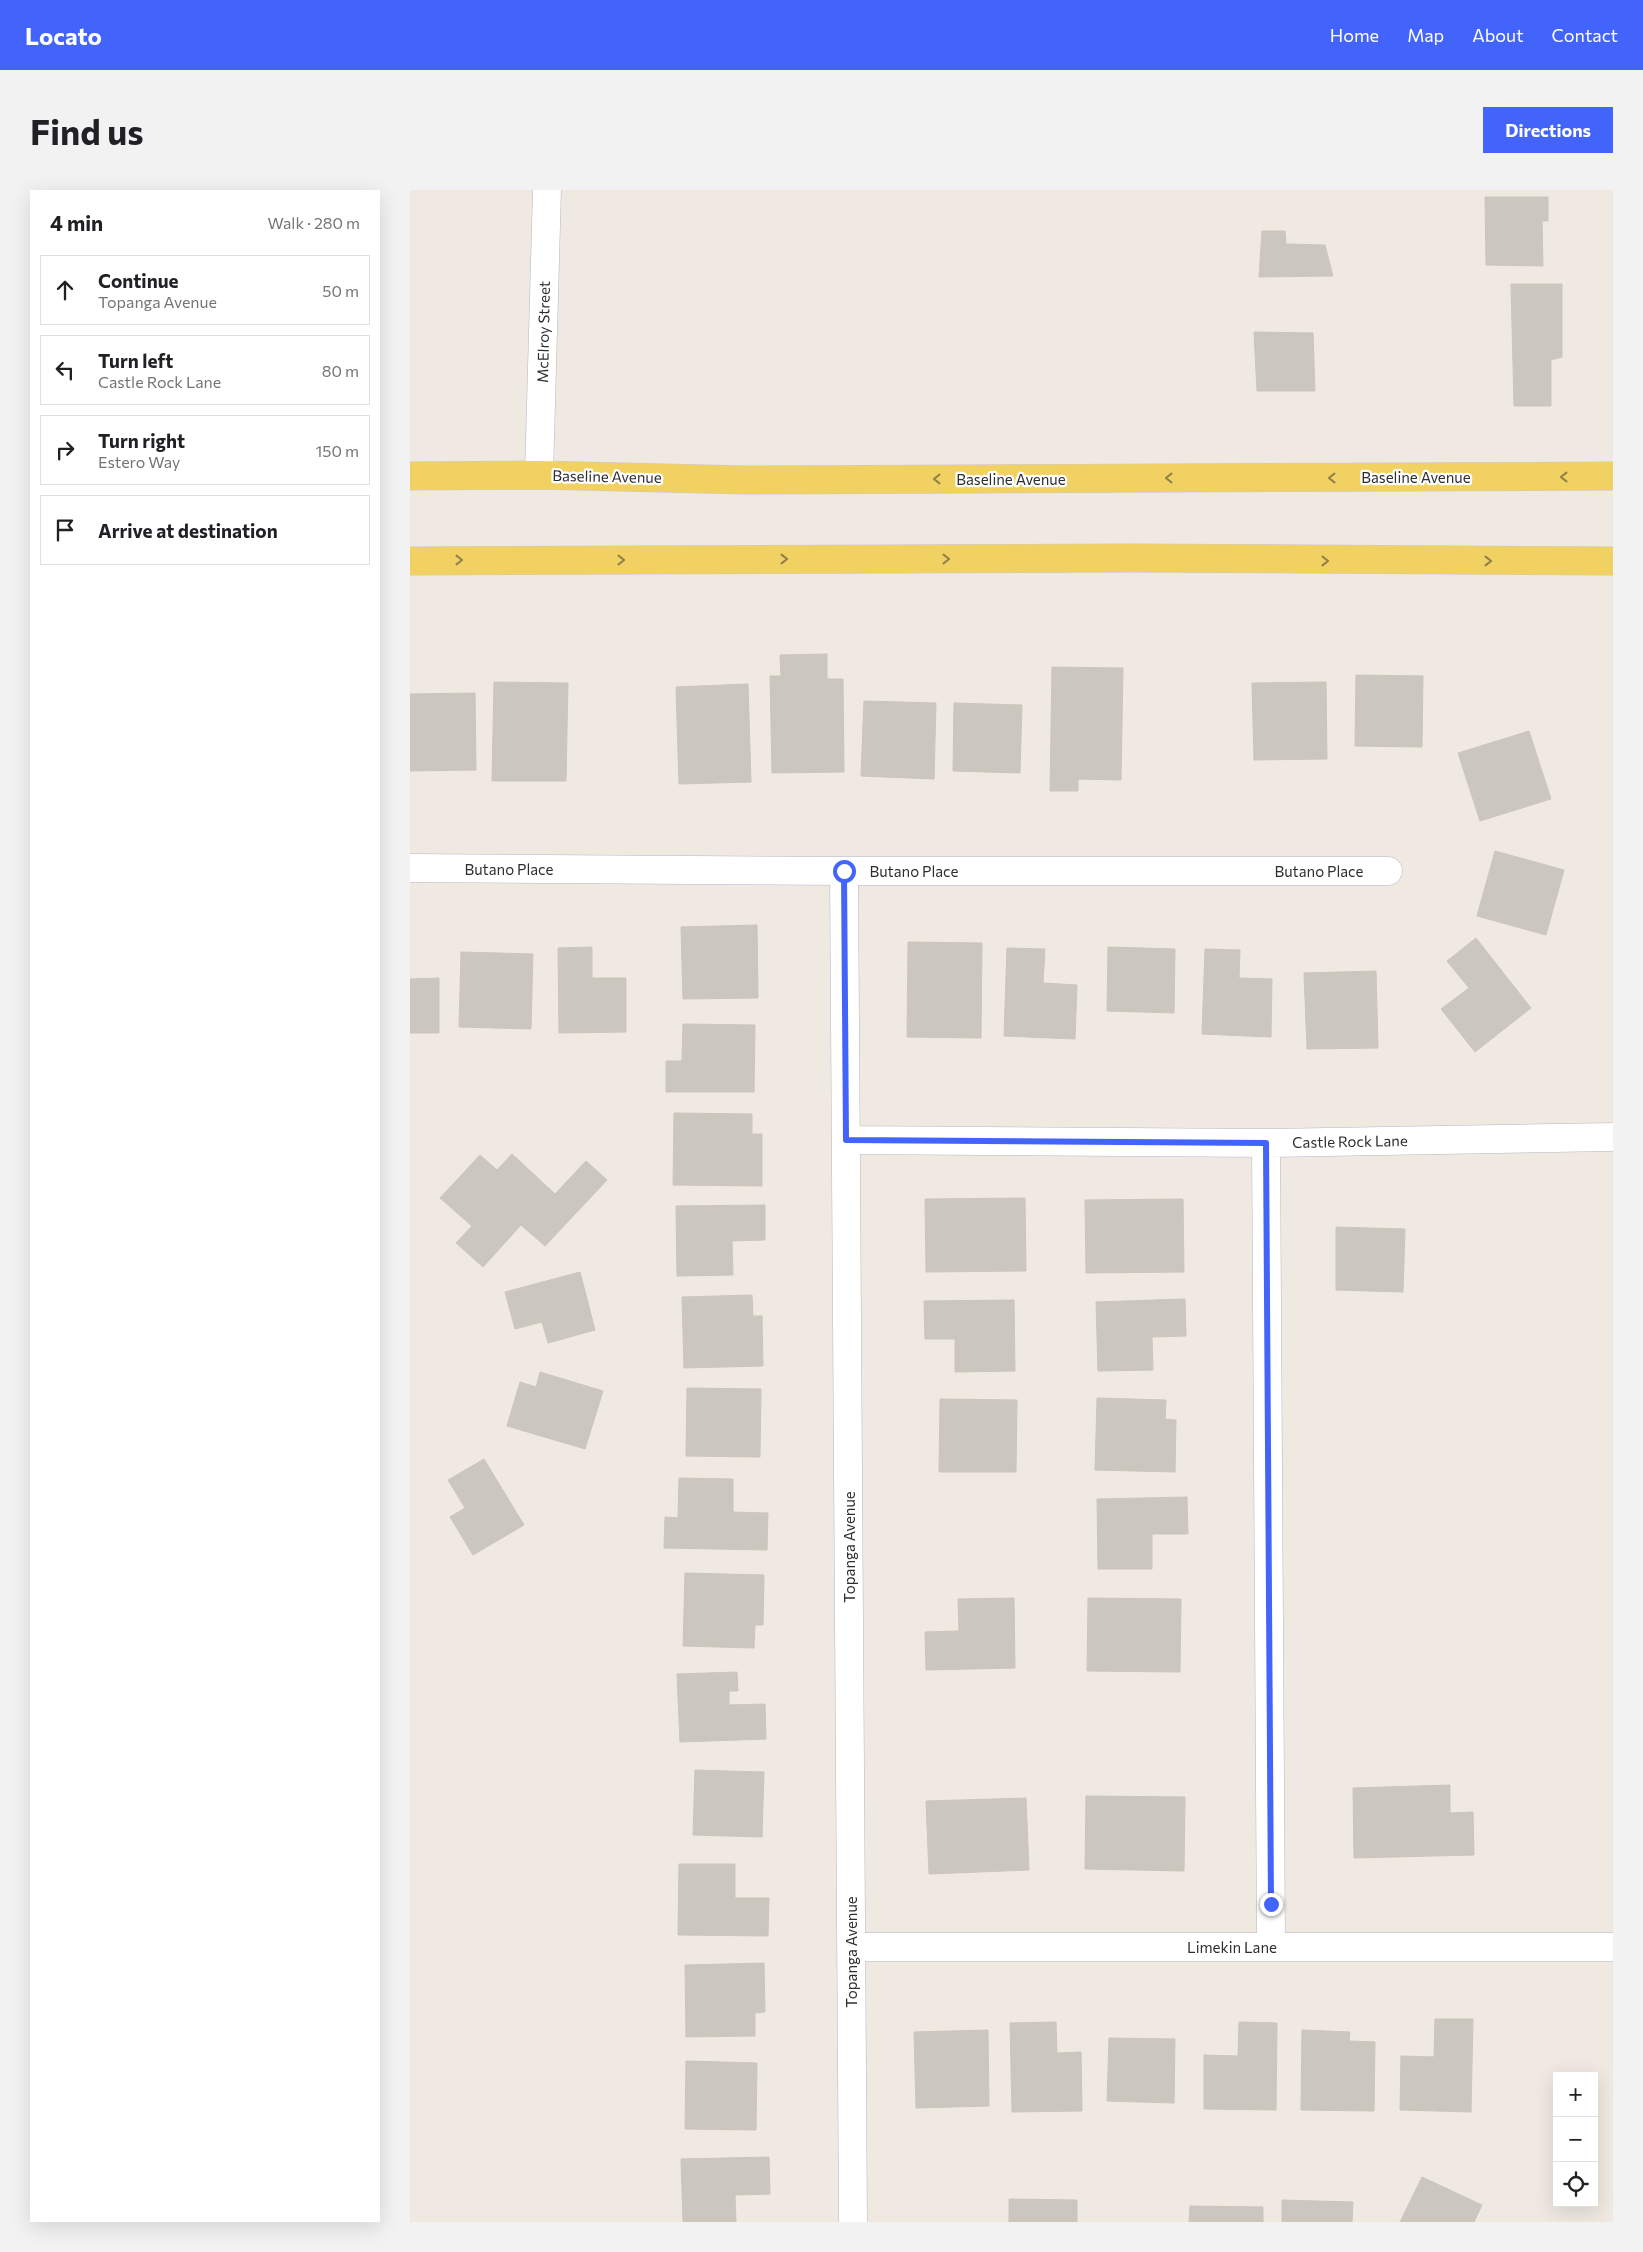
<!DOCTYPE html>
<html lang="en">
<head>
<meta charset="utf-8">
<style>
	body { margin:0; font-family:Commissioner,sans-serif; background:#f2f2f2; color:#202124 }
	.controls { position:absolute; right:15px; bottom:15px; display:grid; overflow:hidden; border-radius:0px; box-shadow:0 5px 20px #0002 }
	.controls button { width:45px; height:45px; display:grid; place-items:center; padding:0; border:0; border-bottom:1px solid #e0e0e0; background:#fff; color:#202124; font:25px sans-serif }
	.stop { position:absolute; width:15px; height:15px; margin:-11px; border:4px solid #4264fb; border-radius:50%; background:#fff }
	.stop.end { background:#4264fb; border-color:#fff; box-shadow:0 1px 5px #0008 }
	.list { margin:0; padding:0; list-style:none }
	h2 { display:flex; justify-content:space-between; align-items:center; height:65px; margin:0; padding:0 20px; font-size:21px }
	h2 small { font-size:16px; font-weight:400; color:#757577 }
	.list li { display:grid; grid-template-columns:32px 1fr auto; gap:15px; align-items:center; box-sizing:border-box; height:70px; margin:0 10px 10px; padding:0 10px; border:1px solid #e0e0e0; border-radius:0px }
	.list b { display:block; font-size:19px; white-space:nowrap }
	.list p { margin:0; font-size:16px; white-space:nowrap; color:#757577 }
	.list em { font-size:16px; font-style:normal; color:#757577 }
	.icon { flex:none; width:28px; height:28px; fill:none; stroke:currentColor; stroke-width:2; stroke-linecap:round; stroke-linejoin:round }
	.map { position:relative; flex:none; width:1203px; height:2032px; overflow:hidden; border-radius:0px }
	header { display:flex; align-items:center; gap:30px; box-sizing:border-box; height:70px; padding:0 25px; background:#4264fb; color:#fff }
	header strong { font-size:24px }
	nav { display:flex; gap:28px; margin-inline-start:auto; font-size:18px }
	.intro { display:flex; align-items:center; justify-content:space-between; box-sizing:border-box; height:120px; padding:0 30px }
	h1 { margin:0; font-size:35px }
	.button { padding:12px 22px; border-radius:0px; background:#4264fb; color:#fff; font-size:18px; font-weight:700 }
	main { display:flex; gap:30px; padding:0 30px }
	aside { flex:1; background:#fff; border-radius:0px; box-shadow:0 5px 20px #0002 }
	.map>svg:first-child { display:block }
	.building { fill:#cbc7bf; stroke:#cbc5ba }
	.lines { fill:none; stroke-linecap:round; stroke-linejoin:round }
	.minor-casing { stroke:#b4b7c1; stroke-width:29 }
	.primary-casing { stroke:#c9c9c9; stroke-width:29 }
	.minor { stroke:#fff; stroke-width:28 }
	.primary { stroke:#f2d163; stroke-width:28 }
	.oneway { stroke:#908048 }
	.route { stroke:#4264fb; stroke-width:6 }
	.labels { text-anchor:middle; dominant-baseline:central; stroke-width:4.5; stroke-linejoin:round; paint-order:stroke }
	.street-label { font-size:15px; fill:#2e2e2e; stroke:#fff }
</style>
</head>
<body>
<header>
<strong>Locato</strong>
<nav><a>Home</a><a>Map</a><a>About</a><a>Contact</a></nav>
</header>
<div class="intro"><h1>Find us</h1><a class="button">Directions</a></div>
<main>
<aside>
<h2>4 min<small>Walk · 280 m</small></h2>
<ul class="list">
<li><svg class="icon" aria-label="ahead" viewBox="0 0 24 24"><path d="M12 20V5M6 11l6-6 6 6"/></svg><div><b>Continue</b><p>Topanga Avenue</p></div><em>50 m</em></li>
<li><svg class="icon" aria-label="left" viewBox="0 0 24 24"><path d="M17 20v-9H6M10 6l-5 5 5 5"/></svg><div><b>Turn left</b><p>Castle Rock Lane</p></div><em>80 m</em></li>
<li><svg class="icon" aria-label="right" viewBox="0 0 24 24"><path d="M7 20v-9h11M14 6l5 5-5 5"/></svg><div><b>Turn right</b><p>Estero Way</p></div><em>150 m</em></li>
<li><svg class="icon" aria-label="arrive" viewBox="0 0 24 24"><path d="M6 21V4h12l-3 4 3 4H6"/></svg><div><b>Arrive at destination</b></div></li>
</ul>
</aside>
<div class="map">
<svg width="1203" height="2032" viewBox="0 0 1203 2032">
	<rect width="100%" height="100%" fill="#efe9e1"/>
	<path class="building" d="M1075,7H1138V31H1132L1133,76L1076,75Z
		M852,41H875L876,54L915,55L923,86L849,87Z
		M1101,94H1152V167L1141,170V216H1104Z
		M844,142L903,143L905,201H847Z
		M417,464V489H433L434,582L362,583L360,486H371L370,465Z
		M642,477L713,478L711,590L668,589V601H640Z
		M946,485L1013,486L1012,557L945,556Z
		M84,492L158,493L156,591H82Z
		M916,492L917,569L844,570L842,493Z
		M338,494L341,592L269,594L266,497Z
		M65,503L66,580L0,581V504Z
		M454,511L526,513L524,589L451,586Z
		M544,513L612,515L610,583L543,581Z
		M1119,541L1141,609L1070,631L1048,563Z
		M1085,661L1154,680L1136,745L1067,726Z
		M347,735L348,808L273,809L271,737Z
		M1066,748L1121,818L1065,862L1031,819L1059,798L1037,771Z
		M498,752L572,753L571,848L497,847Z
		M182,757V788H216V842L149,843L148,758Z
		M698,757L765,759L764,823L697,821Z
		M597,758L635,759L633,793L667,795L665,849L594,846Z
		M795,759L830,760L829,788L862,789L861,847L792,844Z
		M51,762L123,764L121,839L49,837Z
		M966,781L968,858L897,859L894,783Z
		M29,788V843H0V789Z
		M273,834L345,835L344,902H256V871H272Z
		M264,923L342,924V944H352V996L263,995Z
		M102,964L145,1004L176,971L197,990L135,1056L111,1035L73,1077L46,1053L62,1036L30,1008L70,965L87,980Z
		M615,1008L616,1081L516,1082L515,1009Z
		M773,1009L774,1082L676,1083L675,1010Z
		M355,1015V1050L322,1051L323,1085L267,1086L266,1016Z
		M926,1037L995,1039L993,1102L926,1100Z
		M170,1082L185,1140L138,1153L132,1132L105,1139L95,1102Z
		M342,1105L343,1126H352L353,1176L274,1178L272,1107Z
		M775,1109L776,1146L742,1147L743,1180L688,1181L686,1112Z
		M604,1110L605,1181L545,1182V1149H515L514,1111Z
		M130,1182L193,1201L175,1259L97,1236L110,1192L126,1197Z
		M277,1198L351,1199L350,1267L276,1266Z
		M687,1208L756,1210L755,1229L766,1230L765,1282L685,1280Z
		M530,1209L607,1210L606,1282H529Z
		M74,1269L114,1335L63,1365L40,1327L55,1318L38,1290Z
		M269,1288L323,1289V1322L358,1323L357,1360L254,1358L255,1327L268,1328Z
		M777,1307L778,1344H742V1379H688L687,1309Z
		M275,1383L354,1385L353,1435H345L344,1458L273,1456Z
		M604,1408L605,1478L516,1480L515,1442L549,1441L548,1409Z
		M678,1408L771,1409L770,1482L677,1481Z
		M327,1482L328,1501H319V1515L355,1514L356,1549L270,1552L267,1484Z
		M285,1580L354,1582L352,1647L283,1645Z
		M1040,1595V1623L1063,1622L1064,1665L944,1668L943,1598Z
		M676,1606L775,1607L774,1681L675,1679Z
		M616,1608L619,1680L519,1684L516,1611Z
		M269,1674H325V1708H359L358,1746L268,1745Z
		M354,1773L355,1822L345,1823V1846L276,1847L275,1775Z
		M1025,1829H1063L1061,1922L990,1920L991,1866L1024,1867Z
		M646,1832L647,1863L671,1862L672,1921L602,1922L600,1833Z
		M829,1832L867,1833L866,1920L794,1919V1865L828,1866Z
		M578,1840L579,1916L506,1918L504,1842Z
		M892,1840L940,1842L939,1851L965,1852L964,1921L891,1920Z
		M699,1848L765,1849L764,1913L697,1911Z
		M276,1871L347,1873L346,1940L275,1939Z
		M359,1967L360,2004L325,2005L326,2032H273L271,1969Z
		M1012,1987L1072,2015L1064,2032H990Z
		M599,2009L667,2010V2032H599Z
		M872,2010L943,2012L942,2032H872Z
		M780,2016L853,2017V2032H779Z"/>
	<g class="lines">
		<defs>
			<path id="minor" d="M129,285L137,0
				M0,678L434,681H978
				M434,681L443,2032
				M436,950L856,953L1203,947
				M856,953L861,1757
				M441,1757H1203"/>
			<path id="primary" d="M0,286L129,285L335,290L1203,286
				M0,371L722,368L1203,371"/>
		</defs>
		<use href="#minor" class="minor-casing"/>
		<use href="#primary" class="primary-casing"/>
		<use href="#minor" class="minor"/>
		<use href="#primary" class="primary"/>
	</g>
	<defs><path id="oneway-chevron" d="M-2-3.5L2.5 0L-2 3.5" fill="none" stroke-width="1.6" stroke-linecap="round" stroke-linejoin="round" transform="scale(1.25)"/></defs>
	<g class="oneway">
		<use href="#oneway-chevron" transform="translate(1154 287) rotate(180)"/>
		<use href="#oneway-chevron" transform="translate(759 288) rotate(180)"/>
		<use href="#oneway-chevron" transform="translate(922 288) rotate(180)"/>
		<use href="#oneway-chevron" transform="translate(527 289) rotate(180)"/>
		<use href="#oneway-chevron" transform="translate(374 369)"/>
		<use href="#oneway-chevron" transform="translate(536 369)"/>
		<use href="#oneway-chevron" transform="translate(49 370)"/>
		<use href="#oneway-chevron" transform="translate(211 370)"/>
		<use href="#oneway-chevron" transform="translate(915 371)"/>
		<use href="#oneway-chevron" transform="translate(1078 371)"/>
	</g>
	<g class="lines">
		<path class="route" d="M434,681L436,950L856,953L861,1714"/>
	</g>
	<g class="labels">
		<g class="street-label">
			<text transform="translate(133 142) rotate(-89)">McElroy Street</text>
			<text transform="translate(197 286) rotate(1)">Baseline Avenue</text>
			<text x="1006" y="287">Baseline Avenue</text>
			<text x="601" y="289">Baseline Avenue</text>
			<text x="99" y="679">Butano Place</text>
			<text x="504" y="681">Butano Place</text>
			<text x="909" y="681">Butano Place</text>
			<text transform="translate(940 951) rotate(-1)">Castle Rock Lane</text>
			<text transform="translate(439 1357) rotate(-90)">Topanga Avenue</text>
			<text x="822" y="1757">Limekin Lane</text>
			<text transform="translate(441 1762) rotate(-90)">Topanga Avenue</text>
		</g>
	</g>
</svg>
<div class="controls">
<button>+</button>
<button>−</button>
<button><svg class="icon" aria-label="locate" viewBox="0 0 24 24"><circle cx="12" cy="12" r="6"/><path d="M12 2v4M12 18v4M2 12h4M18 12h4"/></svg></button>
</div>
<div class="stop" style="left:434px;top:681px"></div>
<div class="stop end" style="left:861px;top:1714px"></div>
</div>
</main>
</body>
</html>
